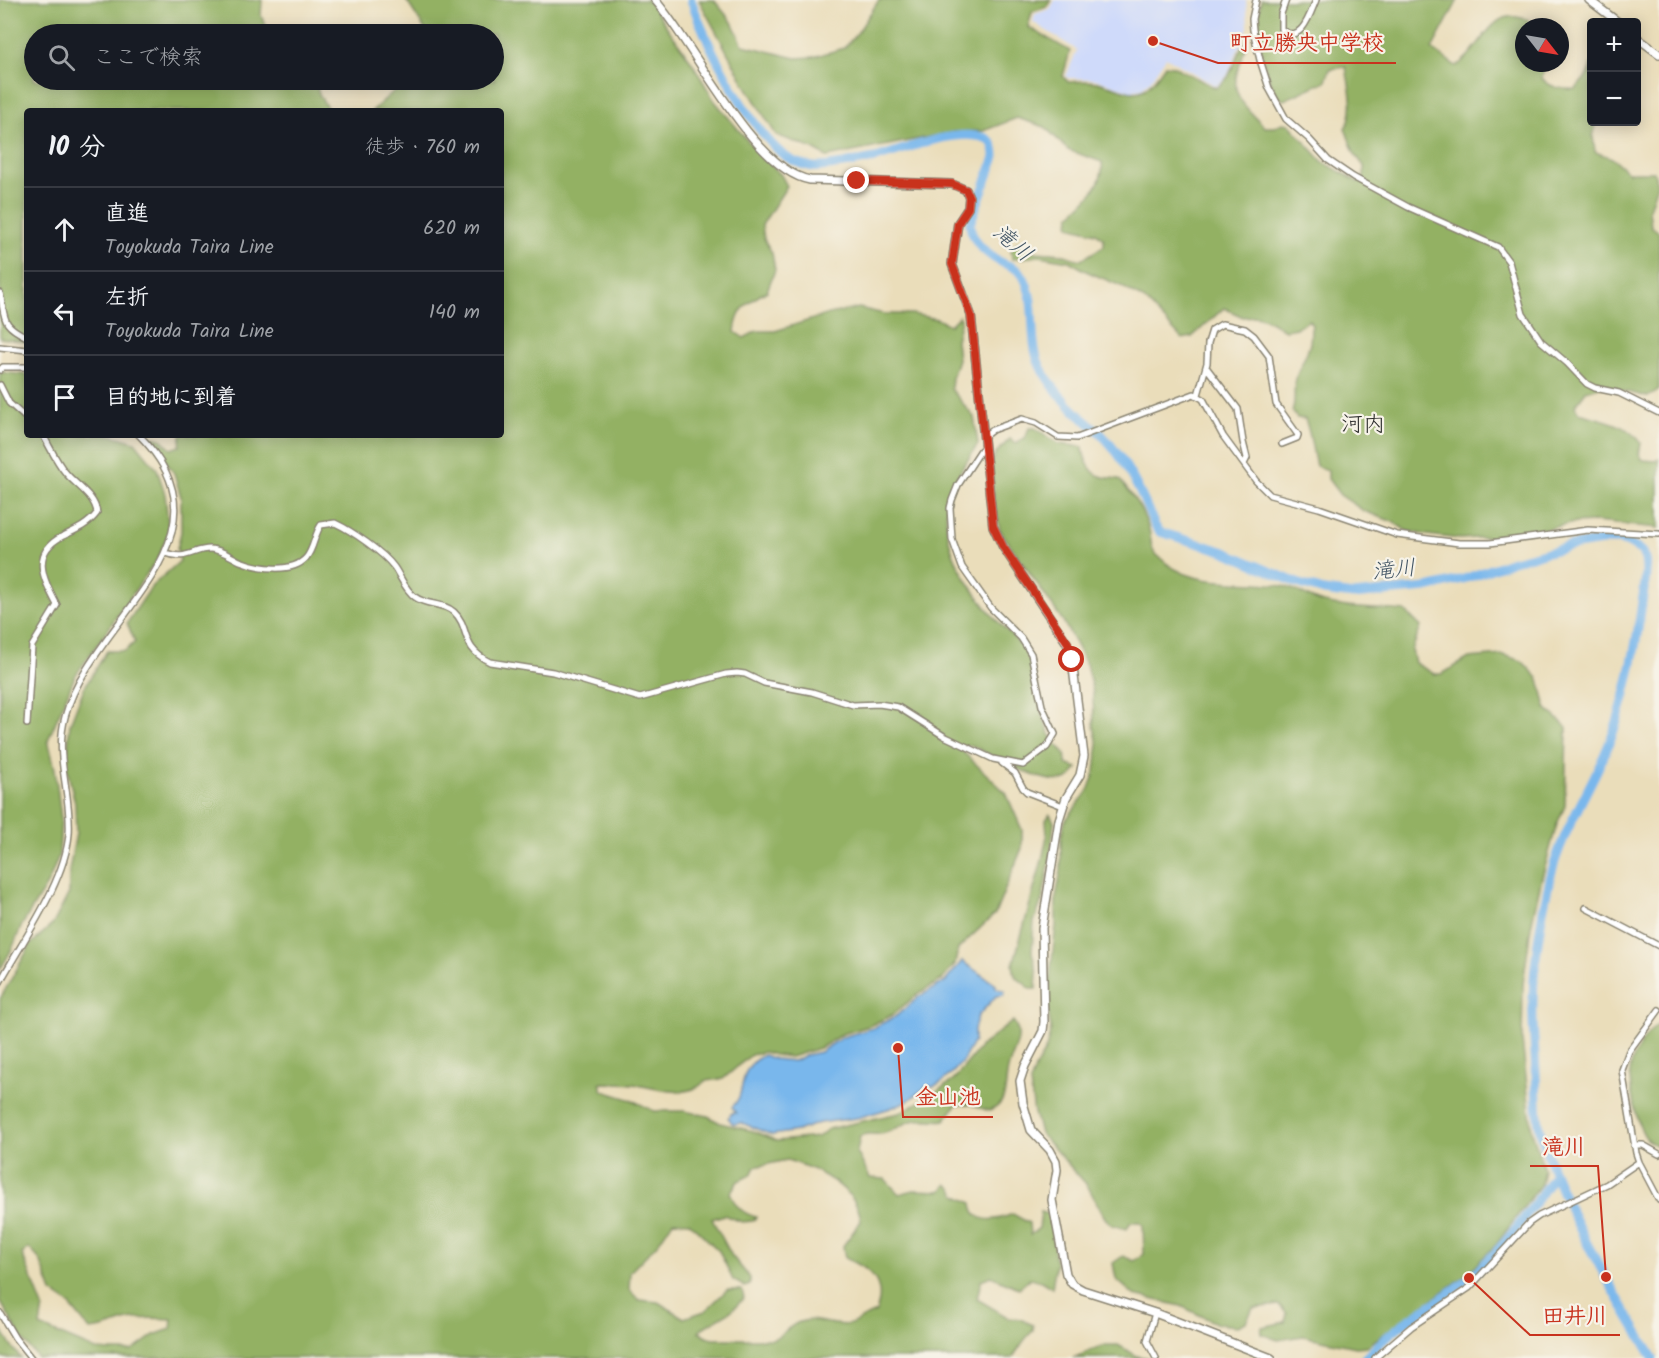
<!DOCTYPE html>
<html lang="ja">
<head>
<meta charset="utf-8">
<style>
	body { margin:0; font-family:Kalam,"Klee One",sans-serif; background:#242831; color:#f1f3f6 }
	.controls { position:absolute; right:18px; top:18px; display:grid; overflow:hidden; border-radius:6px; box-shadow:0 3px 15px #0003 }
	.controls button { width:54px; height:54px; display:grid; place-items:center; padding:0; border:0; border-bottom:2px solid #363941; background:#171b24; color:#f1f3f6; font:30px sans-serif }
	.compass { position:absolute; left:1515px; top:18px; width:54px; height:54px; border-radius:50%; background:#171b24; box-shadow:0 3px 15px #0003; rotate:121deg }
	.stop { position:absolute; width:18px; height:18px; margin:-14px; border:4px solid #c8321e; border-radius:50%; background:#fff }
	.stop.end { background:#c8321e; border-color:#fff; box-shadow:0 2px 6px #0008 }
	.list { margin:0; padding:0; list-style:none }
	h2 { display:flex; justify-content:space-between; align-items:center; height:78px; margin:0; padding:0 24px; font-size:26px }
	h2 small { font-size:20px; font-weight:400; color:#9ea1a6 }
	.list li { display:grid; grid-template-columns:39px 1fr auto; gap:18px; align-items:center; box-sizing:border-box; height:84px; padding:0 24px; border-top:2px solid #363941 }
	.list b { display:block; font-size:22px; white-space:nowrap }
	.list p { margin:0; font-size:20px; white-space:nowrap; color:#9ea1a6 }
	.list em { font-size:20px; font-style:normal; color:#9ea1a6 }
	.icon { flex:none; width:33px; height:33px; fill:none; stroke:currentColor; stroke-width:2; stroke-linecap:round; stroke-linejoin:round }
	.map { position:relative; flex:none; width:1659px; height:1358px; overflow:hidden }
	.search { position:absolute; background:#171b24; box-shadow:0 3px 15px #0003; left:24px; top:24px; width:480px; height:66px; display:flex; align-items:center; gap:15px; box-sizing:border-box; padding:0 21px; border-radius:33px; color:#9ea1a6; font-size:22px }
	.panel { position:absolute; background:#171b24; box-shadow:0 3px 15px #0003; left:24px; top:108px; width:480px; height:330px; border-radius:6px }
	.map>svg:first-child { display:block }
	.built { fill:#cfdafa }
	.forest { fill:#93b163; stroke:#5f6e47; stroke-width:1.5; fill-rule:evenodd }
	.water { fill:#79b7ec; stroke:#52718c; stroke-width:1.5 }
	.lines { fill:none; stroke-linecap:round; stroke-linejoin:round }
	.river { stroke:#79b7ec; stroke-width:9 }
	.minor-casing { stroke:#8a8472; stroke-width:8 }
	.major-casing { stroke:#8a8472; stroke-width:10 }
	.minor { stroke:#fff; stroke-width:5 }
	.major { stroke:#fff; stroke-width:7 }
	.route { stroke:#c8321e; stroke-width:8 }
	.labels { text-anchor:middle; dominant-baseline:central; stroke-width:4.5; stroke-linejoin:round; paint-order:stroke }
	.water-label { font-size:22px; font-style:italic; fill:#425565; stroke:#f7f3e8 }
	.neighbourhood-label { font-size:22px; fill:#2b2b2b; stroke:#f7f3e8 }
	.leader { fill:none; stroke:#c8321e; stroke-width:2 }
	.callout-dot { fill:#c8321e; stroke:#f7f3e8; stroke-width:2 }
	.callout-label { font-size:22px; text-anchor:middle; font-weight:bold; fill:#c8321e; stroke:#f7f3e8; stroke-width:4.5; stroke-linejoin:round; paint-order:stroke }
</style>
</head>
<body>
<div class="map">
<svg width="1659" height="1358" viewBox="0 0 1659 1358">
	<rect width="100%" height="100%" fill="#f7f3e8"/>
	<filter id="ink" filterUnits="userSpaceOnUse"><feTurbulence type="fractalNoise" baseFrequency=".0167" numOctaves="2"/><feDisplacementMap in="SourceGraphic" scale="12" xChannelSelector="R" yChannelSelector="G"/><feConvolveMatrix kernelMatrix="1 2 1 2 8 2 1 2 1" color-interpolation-filters="sRGB"/></filter>
	<filter id="wash" filterUnits="userSpaceOnUse"><feTurbulence type="fractalNoise" baseFrequency=".008" numOctaves="4" result="noise"/><feDisplacementMap in="SourceGraphic" scale="24" xChannelSelector="R" yChannelSelector="G"/><feGaussianBlur stdDeviation="1.35" result="paint"/><feColorMatrix in="noise" values="0 0 0 0 0 0 0 0 0 0 0 0 0 0 0 0 0 1.4 0 .05"/><feComposite in="paint" operator="in"/></filter>
	<g filter="url(#wash)">
		<rect width="100%" height="100%" fill="#eaddba"/>
		<path class="built" d="M1055,0H1246L1248,27L1227,76L1216,86L1166,57L1150,81L1142,88L1131,91L1095,79L1068,78L1066,76L1077,50L1033,22L1035,14L1050,9Z"/>
		<path class="forest" d="M0,0H262L261,16L270,34H34V80H314L320,96L329,111H27V342L0,338Z
			M406,0H648L691,61L714,100L747,140L781,175L787,186L762,225L764,239L772,253L775,270L767,291C748,302 737,308 735,332L744,338L757,331H775L829,314L859,308L884,314H912L937,319L950,325L959,316L961,319L956,340L958,359L952,378L951,389L974,417L978,444C971,456 962,467 956,479C930,531 961,577 993,616C1004,629 1018,639 1027,654C1037,672 1035,697 1043,716C1046,724 1049,734 1054,741C1060,752 1066,746 1066,764L1077,768C1075,772 1072,777 1068,779C1047,789 992,755 971,745L959,748L1006,793L1022,830V848L995,914L958,949L955,964L942,980L919,993L892,1015L869,1026L842,1034L822,1047L791,1057L775,1055L764,1052L751,1055L723,1079L705,1081C689,1100 654,1088 633,1084C623,1083 610,1083 600,1083L603,1091L632,1100L654,1111H684L708,1116L720,1123L753,1131L777,1141L818,1137L828,1129L899,1113L921,1101L953,1081L981,1046L1013,1021C1025,1036 1013,1051 1009,1066C1003,1083 1011,1103 989,1111L969,1104L956,1105L945,1120C935,1122 927,1118 916,1120C903,1122 893,1133 879,1134C871,1135 867,1132 860,1136L857,1152L870,1178L885,1179L899,1194L914,1190L941,1191L947,1184L953,1189L956,1195L972,1203C974,1226 998,1220 1013,1214L1029,1223L1030,1235L1039,1228L1041,1212L1049,1214L1056,1263L1052,1288L1041,1281L1030,1278L1019,1288L991,1276L981,1280L977,1299L1009,1318L1020,1319L1033,1325V1331C1023,1339 1020,1348 1012,1358H38L22,1339L0,1301V999L31,944L53,924L69,893V871L76,833L75,803L66,764L70,724L84,688L107,651H125L135,642L127,623L152,586L180,561L177,549L181,532V497L174,473L147,436L161,439L171,449L180,446L181,435H501V111H372L396,89L413,80H494V34H428ZM787,1160C815,1168 858,1188 861,1221L843,1246L845,1258C870,1268 887,1283 876,1312C867,1315 859,1321 851,1324C833,1328 816,1316 800,1322C789,1325 783,1336 772,1339H712L699,1332L704,1327L731,1311L744,1298L742,1290H727L705,1311L684,1318L658,1302L639,1300L629,1290L630,1272L659,1242L673,1221L689,1222L719,1251L733,1280L745,1287L750,1285V1278L732,1256L712,1219L724,1215L742,1222L753,1221L756,1217C742,1213 736,1207 730,1193L738,1181L751,1175L755,1167ZM29,1248L40,1260L52,1292L68,1303L90,1330C106,1329 113,1324 128,1320C143,1317 157,1318 172,1319L171,1329L154,1335L132,1351H112L96,1350L40,1326L43,1307L22,1254Z
			M699,0H714L732,22L743,45L796,58L813,57L844,48L858,32L879,0H1051L1047,7L1032,12L1028,27L1070,51L1063,76L1068,82C1077,82 1088,80 1097,82C1135,91 1139,105 1165,65L1173,66L1216,88L1228,77L1242,46L1247,41V45C1228,89 1232,94 1265,127H1275L1282,123L1289,124L1323,162L1358,182L1364,177V166L1354,153L1345,128C1357,111 1349,87 1346,67L1330,69L1326,81L1284,100L1279,98C1267,81 1258,46 1258,24C1258,16 1260,8 1261,0H1458L1432,49L1456,66C1475,56 1488,20 1508,17C1514,16 1521,18 1527,19L1532,27H1524V63H1545L1542,78C1549,88 1565,90 1576,89L1589,73L1591,63L1592,122H1597L1593,136L1595,152L1612,158L1628,172H1654L1657,184L1649,209L1651,226L1659,232V389L1648,397L1602,386L1586,391L1575,406L1579,413C1599,419 1630,424 1641,443L1639,454L1643,460L1655,461L1659,459V528L1595,522L1574,523L1533,532L1491,537L1460,539L1427,535L1407,531L1393,522L1364,511L1340,495L1328,479V470L1316,466C1312,450 1311,435 1305,419L1297,418L1292,411C1296,401 1293,393 1295,383C1297,369 1308,354 1310,343C1311,337 1310,332 1312,325L1309,320L1296,328L1285,330L1266,319L1256,316L1243,317L1224,308L1192,337L1182,339L1145,300L1121,286L1088,272L1069,261L1039,256L1012,259L1011,249L1018,242C1032,255 1038,252 1056,253C1064,254 1072,258 1081,260L1104,246V239L1096,233L1069,226L1070,215C1085,202 1105,184 1102,162L1068,150L1045,127L1017,118L983,131L954,132L827,157L813,149L776,135L744,83Z
			M0,372L27,375V435H112L135,442L157,469L165,494L169,532L158,558L75,676L48,740L55,769L61,819L59,855L49,881L22,925L12,949L0,970Z
			M1029,428H1035L1059,444L1083,447C1083,456 1090,473 1100,476C1105,478 1113,478 1119,479C1132,495 1144,510 1149,530C1152,539 1149,547 1157,555C1192,591 1239,578 1282,586C1297,588 1309,600 1324,603C1351,610 1378,608 1405,611L1421,627L1412,650L1415,663L1434,674H1442L1469,658L1503,655L1522,661L1539,679L1546,708L1567,727L1565,806L1557,824L1541,881L1531,926L1523,984L1522,1040L1532,1132L1544,1169L1541,1184L1496,1245L1465,1276L1367,1346L1356,1347L1303,1336L1278,1340L1261,1334L1262,1327L1285,1322L1287,1314L1279,1305L1253,1308L1246,1322L1238,1326L1218,1324L1181,1306L1134,1295L1116,1279L1113,1263L1123,1256L1134,1261L1144,1254L1143,1225L1139,1222H1131L1126,1229L1112,1225L1105,1218L1087,1185L1040,1133L1034,1113L1030,1083L1036,1066L1046,1049L1051,1029L1047,1003L1056,925V897L1061,870V838L1065,821L1088,791L1095,772L1098,744L1094,727L1093,693L1086,664L1063,621L1000,530L994,502L992,464L995,454L1010,439L1016,443L1025,438Z
			M1050,814L1054,822L1050,860L1043,897L1034,922L1032,952L1037,973L1036,989H1031L1015,976L1013,965L1042,860L1047,836L1046,820Z
			M1659,1023V1147C1655,1145 1650,1143 1647,1139C1637,1128 1627,1081 1631,1066C1634,1052 1647,1032 1659,1023Z
			M0,1326L11,1346L21,1358H0Z
			M1105,1345H1118L1137,1356L1149,1358H1073Z"/>
		<path class="water" d="M962,961L996,985V988L1005,991L1004,995L996,996L978,1016L974,1029V1041L962,1062L954,1071L942,1082L934,1086H927L909,1100L891,1108L857,1118L819,1123L797,1131L772,1135L742,1123L733,1124L728,1118L732,1113H736L732,1107C748,1094 735,1068 764,1055L774,1059L794,1061L806,1055L820,1052L843,1037L873,1028L896,1016L920,996L945,982Z"/>
		<g class="lines">
			<path class="river" d="M691,0C706,43 746,122 780,152C789,160 800,165 813,167C823,168 834,165 844,164C855,162 865,160 875,158C906,150 951,129 982,137C993,139 995,148 995,157L970,224C971,242 989,257 1005,264C1012,267 1019,269 1023,276C1040,306 1025,344 1044,373C1053,388 1066,403 1079,415C1087,422 1096,428 1103,436C1127,461 1142,495 1155,526L1160,532L1223,551L1297,583L1324,591L1353,595L1427,588L1467,578L1513,561L1571,546L1602,541L1619,540L1628,543L1643,552C1650,570 1643,591 1641,610C1634,656 1626,703 1608,746C1590,791 1561,832 1550,879C1541,917 1534,961 1533,1000C1532,1025 1535,1048 1536,1073C1537,1097 1536,1121 1544,1145C1569,1221 1613,1289 1653,1358
				M1365,1358C1379,1344 1393,1330 1410,1319C1430,1305 1452,1293 1470,1277C1504,1248 1530,1211 1555,1174"/>
		</g>
	</g>
	<g filter="url(#ink)">
		<g class="lines">
			<defs>
				<path id="minor" d="M1256,0L1252,19L1253,30L1260,60L1269,88L1286,119L1309,139L1328,160L1353,177L1408,207L1498,247L1509,262L1523,314L1541,341L1567,363L1587,384L1595,388L1619,393L1659,413
					M1286,0L1281,14V29C1301,46 1310,14 1316,0
					M0,293C6,319 0,324 27,337
					M0,347L27,350
					M1206,367L1238,409L1243,442L1247,458L1244,464
					M0,370L3,367H27
					M0,385L9,403L27,419
					M1198,395L1207,363L1208,343L1212,330L1222,324L1245,329L1254,336L1269,356L1276,404L1298,435L1297,438L1282,444
					M983,437L992,430L1022,419L1036,423L1058,437L1077,438L1194,394L1203,399L1223,436L1256,481L1270,495L1319,508L1397,535L1459,543H1490L1588,530L1659,534
					M166,553C186,561 193,549 210,549C221,549 231,557 240,561C257,568 292,574 306,558C314,549 314,535 321,525L335,523C352,531 383,552 394,567C401,577 405,590 415,597C427,606 443,602 454,612C471,628 459,647 490,662L553,672L640,698L726,674L737,673L745,674L764,683L812,692L853,705L879,704L898,707L944,736L993,759L1023,765L1047,747L1055,734L1042,706L1031,654L1021,638L991,608L969,577L962,567L952,539L950,508L952,500L958,485L981,450L985,448
					M27,724L32,646L57,605C44,580 29,553 63,536C76,530 88,525 97,513C95,495 75,485 65,472C56,461 50,447 43,435
					M1002,763L1015,773L1023,788L1027,792L1063,806
					M1586,908L1659,946
					M0,982C23,940 65,882 69,834C72,794 54,757 65,717C90,619 243,540 139,435
					M1659,1010L1629,1051L1622,1070L1636,1153L1639,1162L1659,1200
					M1634,1145H1643L1659,1154
					M0,1313L15,1338L31,1358
					M1155,1313L1147,1341L1156,1358
					M1375,1358L1411,1327L1469,1288L1529,1223L1539,1216L1607,1184L1639,1162"/>
				<path id="major" d="M655,0C694,44 754,171 810,180L952,184L966,190L969,197L968,208L958,223L952,264L971,315L993,526L1003,547L1067,643L1072,660L1084,756L1080,775L1066,798L1059,820L1042,928L1044,1022L1043,1031L1025,1066L1020,1081L1023,1103L1031,1130L1050,1150L1056,1161L1057,1170L1052,1200L1066,1274L1072,1284L1083,1290L1155,1313L1271,1358
					M1589,0L1618,22
					M1636,37L1659,54"/>
			</defs>
			<use href="#minor" class="minor-casing"/>
			<use href="#major" class="major-casing"/>
			<use href="#minor" class="minor"/>
			<use href="#major" class="major"/>
		</g>
	</g>
	<g class="lines" filter="url(#ink)">
		<path class="route" d="M857,181L952,184L966,190L969,197L968,208L958,223L952,264L971,315L993,526L1003,547L1068,643L1072,660"/>
	</g>
	<g class="labels">
		<g class="water-label">
			<text transform="translate(1012 244) rotate(41)">滝川</text>
			<text transform="translate(1394 571) rotate(-6)">滝川</text>
		</g>
		<g class="neighbourhood-label">
			<text x="1363" y="425">河内</text>
		</g>
	</g>
	<path class="leader" d="M1153 41L1218 63H1396M898 1048L903 1117H993M1606 1277L1598 1166H1530M1469 1278L1530 1335H1620"/>
	<g class="callout-dot">
		<circle cx="1153" cy="41" r="6"/>
		<circle cx="898" cy="1048" r="6"/>
		<circle cx="1606" cy="1277" r="6"/>
		<circle cx="1469" cy="1278" r="6"/>
	</g>
	<g class="callout-label">
		<text x="1307" y="50">町立勝央中学校</text>
		<text x="948" y="1104">金山池</text>
		<text x="1564" y="1154">滝川</text>
		<text x="1575" y="1323">田井川</text>
	</g>
</svg>
<div class="controls">
<button>+</button>
<button>−</button>
</div>
<svg class="compass" viewBox="-18 -18 36 36"><path d="M0-13l5 13h-10z" fill="#e53935"/><path d="M0 13l5-13h-10z" fill="#9ea1a6"/></svg>
<div class="stop" style="left:1072px;top:660px"></div>
<div class="stop end" style="left:857px;top:181px"></div>
<div class="search"><svg class="icon" aria-label="search" viewBox="0 0 24 24"><circle cx="10" cy="10" r="6"/><path d="M15 15l6 6"/></svg>ここで検索</div>
<section class="panel">
<h2>10 分<small>徒歩 · 760 m</small></h2>
<ul class="list">
<li><svg class="icon" aria-label="ahead" viewBox="0 0 24 24"><path d="M12 20V5M6 11l6-6 6 6"/></svg><div><b>直進</b><p>Toyokuda Taira Line</p></div><em>620 m</em></li>
<li><svg class="icon" aria-label="left" viewBox="0 0 24 24"><path d="M17 20v-9H6M10 6l-5 5 5 5"/></svg><div><b>左折</b><p>Toyokuda Taira Line</p></div><em>140 m</em></li>
<li><svg class="icon" aria-label="arrive" viewBox="0 0 24 24"><path d="M6 21V4h12l-3 4 3 4H6"/></svg><div><b>目的地に到着</b></div></li>
</ul>
</section>
</div>
</body>
</html>
